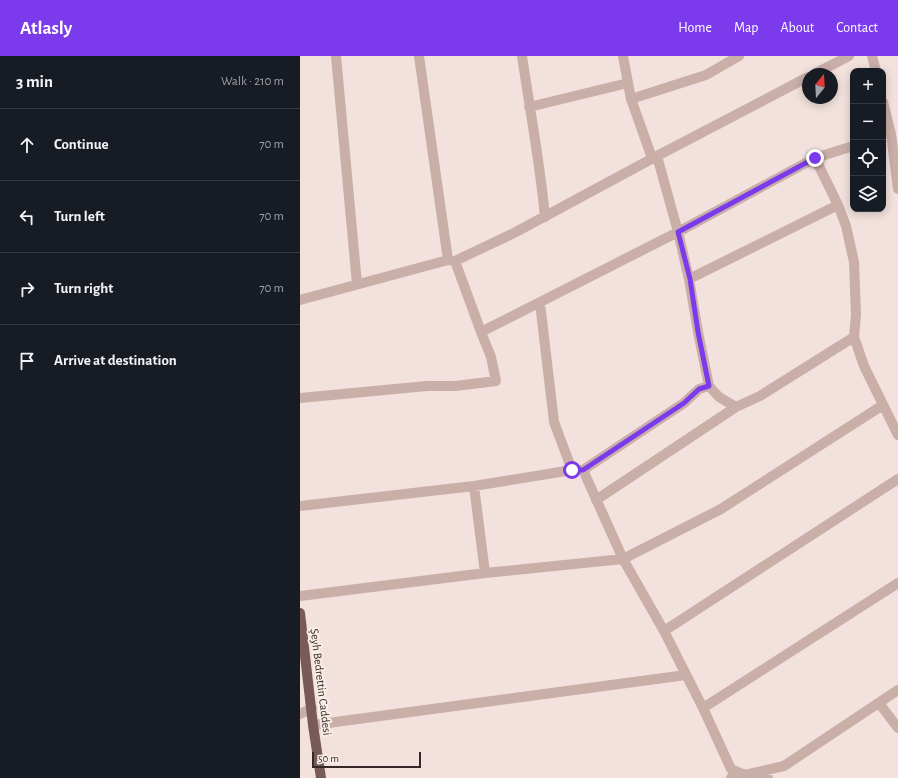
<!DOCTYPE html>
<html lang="en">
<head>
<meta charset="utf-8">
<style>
	body { margin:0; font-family:"Alegreya Sans",sans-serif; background:#20242c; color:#f1f3f6 }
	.controls { position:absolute; right:12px; top:12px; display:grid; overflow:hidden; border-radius:8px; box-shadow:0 2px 10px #0003 }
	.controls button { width:36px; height:36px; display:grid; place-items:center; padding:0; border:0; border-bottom:1px solid #363941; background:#171b24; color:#f1f3f6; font:20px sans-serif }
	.compass { position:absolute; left:502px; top:12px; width:36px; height:36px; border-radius:50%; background:#171b24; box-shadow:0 2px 10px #0003; rotate:18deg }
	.scale { position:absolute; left:12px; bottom:10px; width:109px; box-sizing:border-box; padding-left:4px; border:2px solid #362828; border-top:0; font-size:11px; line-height:14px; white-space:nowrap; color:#362828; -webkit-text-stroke:3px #f9ede8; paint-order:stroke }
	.stop { position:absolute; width:12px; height:12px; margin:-9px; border:3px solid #7c3aed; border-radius:50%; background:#fff }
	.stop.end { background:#7c3aed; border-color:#fff; box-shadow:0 1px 4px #0008 }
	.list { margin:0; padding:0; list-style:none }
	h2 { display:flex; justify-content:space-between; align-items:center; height:52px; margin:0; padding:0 16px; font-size:17px }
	h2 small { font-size:13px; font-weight:400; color:#9ea1a6 }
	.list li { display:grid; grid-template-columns:26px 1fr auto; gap:12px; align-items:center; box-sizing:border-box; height:72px; padding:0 16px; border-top:1px solid #363941 }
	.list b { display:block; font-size:15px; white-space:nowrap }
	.list em { font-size:13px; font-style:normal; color:#9ea1a6 }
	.icon { flex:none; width:22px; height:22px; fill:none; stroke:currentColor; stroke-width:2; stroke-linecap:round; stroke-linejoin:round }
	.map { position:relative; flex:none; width:598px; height:722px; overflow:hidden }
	header { display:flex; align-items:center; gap:24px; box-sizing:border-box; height:56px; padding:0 20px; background:#7c3aed; color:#fff }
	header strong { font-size:19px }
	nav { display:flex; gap:22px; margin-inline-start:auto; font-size:14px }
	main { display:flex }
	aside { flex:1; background:#171b24 }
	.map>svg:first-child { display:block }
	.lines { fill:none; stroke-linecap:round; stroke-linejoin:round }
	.minor { stroke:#caaea8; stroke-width:10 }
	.major { stroke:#785b59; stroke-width:10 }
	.route { stroke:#7c3aed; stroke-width:5 }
	.labels { text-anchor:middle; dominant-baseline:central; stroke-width:4; stroke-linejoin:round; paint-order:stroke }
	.street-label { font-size:12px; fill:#362828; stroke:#f9ede8 }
</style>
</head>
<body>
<header>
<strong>Atlasly</strong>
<nav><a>Home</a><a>Map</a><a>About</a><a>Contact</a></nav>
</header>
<main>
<aside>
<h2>3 min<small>Walk · 210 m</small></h2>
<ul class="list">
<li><svg class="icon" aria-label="ahead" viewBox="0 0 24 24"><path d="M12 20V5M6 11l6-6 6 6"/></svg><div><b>Continue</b></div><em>70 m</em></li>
<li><svg class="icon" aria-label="left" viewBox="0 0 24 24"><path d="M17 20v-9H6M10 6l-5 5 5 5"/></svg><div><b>Turn left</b></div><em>70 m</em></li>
<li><svg class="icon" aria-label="right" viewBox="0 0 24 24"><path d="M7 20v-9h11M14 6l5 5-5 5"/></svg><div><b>Turn right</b></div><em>70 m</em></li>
<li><svg class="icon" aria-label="arrive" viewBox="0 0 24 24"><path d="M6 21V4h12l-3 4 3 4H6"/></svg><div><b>Arrive at destination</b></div></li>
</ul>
</aside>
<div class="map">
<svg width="598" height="722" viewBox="0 0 598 722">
	<rect width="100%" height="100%" fill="#f2e1dc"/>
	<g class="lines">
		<path class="minor" d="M36,0L57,228
			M119,0L148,204
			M222,0C230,54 240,107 245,161
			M323,0L331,43L352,102
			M572,0L576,15
			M514,18L549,0
			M331,43L406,19L439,0
			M583,46L591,78L598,133
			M229,51L328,27
			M515,102L538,149L546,170L554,206L556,259L554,281L564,310L598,379
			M155,205L181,276
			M389,223L538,149
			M0,244L148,204L155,205L214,177L357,100L508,21
			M240,247L254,366L272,414
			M409,330L419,341L436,351L460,340L554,281
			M0,342L127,330H155L196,325L191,301L181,276L378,176L515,102L553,90
			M283,414L323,503L364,575L403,652L431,713L443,718L468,722
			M174,430L185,517
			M296,444L436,351
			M0,450L174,430L272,414H283L384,347L399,333L409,330L398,276L389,223L378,176L357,100
			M0,540L185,517L323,503L421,453L583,349
			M364,575L598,423
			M579,647L598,672
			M403,652L598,527
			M0,658L12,652
			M13,669L386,619
			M431,722L484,710L598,634"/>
		<path class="major" d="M0,557L13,669L21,722"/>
	</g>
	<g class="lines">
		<path class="route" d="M272,414H283L384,347L399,333L409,330L398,276L390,223L378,176L515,102"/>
	</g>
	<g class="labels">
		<g class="street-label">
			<text transform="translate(21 626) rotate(83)">Şeyh Bedrettin Caddesi</text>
		</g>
	</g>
</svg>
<div class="controls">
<button>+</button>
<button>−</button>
<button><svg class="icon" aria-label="locate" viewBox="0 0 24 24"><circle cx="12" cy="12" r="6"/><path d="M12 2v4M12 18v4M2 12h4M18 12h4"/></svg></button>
<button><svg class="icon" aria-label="layers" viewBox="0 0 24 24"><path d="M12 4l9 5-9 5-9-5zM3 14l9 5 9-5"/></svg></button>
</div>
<svg class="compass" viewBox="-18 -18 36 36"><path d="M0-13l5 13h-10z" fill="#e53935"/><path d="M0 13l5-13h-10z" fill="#9ea1a6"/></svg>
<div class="scale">50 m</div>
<div class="stop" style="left:272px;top:414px"></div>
<div class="stop end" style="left:515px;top:102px"></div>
</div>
</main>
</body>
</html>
